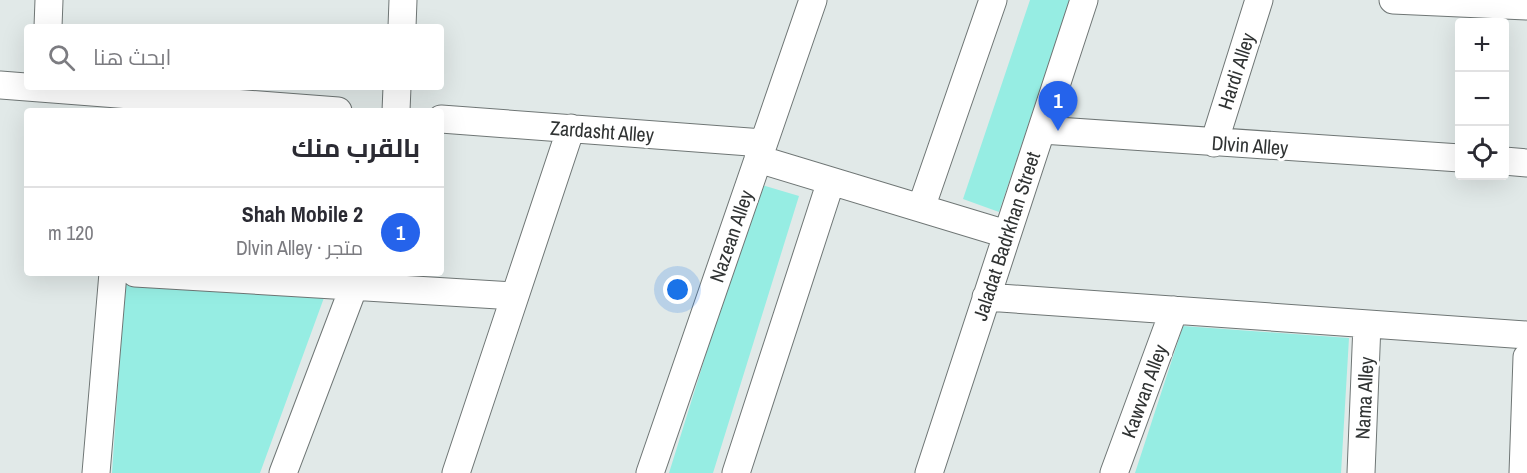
<!DOCTYPE html>
<html lang="ar">
<head>
<meta charset="utf-8">
<style>
	body { margin:0; font-family:"Archivo Narrow",Cairo,sans-serif; background:#f7f7f7; color:#2b2b33; direction:rtl }
	.controls { position:absolute; right:18px; top:18px; display:grid; overflow:hidden; border-radius:6px; box-shadow:0 6px 24px #0002 }
	.controls button { width:54px; height:54px; display:grid; place-items:center; padding:0; border:0; border-bottom:2px solid #e1e1e2; background:#fff; color:#2b2b33; font:30px sans-serif }
	.you { position:absolute; left:678px; top:290px; width:21px; height:21px; margin:-15px; border:4px solid #fff; border-radius:50%; background:#1a73e8; box-shadow:0 0 0 9px #1a73e833 }
	.badge { display:grid; place-items:center; width:39px; height:39px; border-radius:50%; background:#2563eb; color:#fff; font-size:20px; font-weight:700 }
	.pin { position:absolute; translate:-50% -50px; filter:drop-shadow(0 2px 3px #0008) }
	.pin::after { content:''; position:absolute; top:32px; width:21px; height:18px; background:inherit; clip-path:polygon(0 0,100% 0,50% 100%) }
	.list { margin:0; padding:0; list-style:none }
	h2 { display:flex; justify-content:space-between; align-items:center; height:78px; margin:0; padding:0 24px; font-size:26px }
	h2 small { font-size:20px; font-weight:400; color:#7c7c81 }
	.list li { display:grid; grid-template-columns:39px 1fr auto; gap:18px; align-items:center; box-sizing:border-box; height:90px; padding:0 24px; border-top:2px solid #e1e1e2 }
	.list b { display:block; font-size:22px; white-space:nowrap }
	.list p { margin:0; font-size:20px; white-space:nowrap; color:#7c7c81 }
	.list em { font-size:20px; font-style:normal; color:#7c7c81 }
	.icon { flex:none; width:33px; height:33px; fill:none; stroke:currentColor; stroke-width:2; stroke-linecap:round; stroke-linejoin:round }
	.map { position:relative; flex:none; width:1527px; height:473px; overflow:hidden; direction:ltr }
	.search { position:absolute; background:#fff; box-shadow:0 6px 24px #0002; left:24px; top:24px; width:420px; height:66px; display:flex; align-items:center; gap:15px; box-sizing:border-box; padding:0 21px; border-radius:6px; color:#7c7c81; font-size:22px }
	.panel { position:absolute; background:#fff; box-shadow:0 6px 24px #0002; left:24px; top:108px; width:420px; height:168px; border-radius:6px; direction:rtl }
	.map>svg:first-child { display:block }
	.green { fill:#96ede3 }
	.lines { fill:none; stroke-linecap:round; stroke-linejoin:round }
	.minor-casing { stroke:#6f7675; stroke-width:29 }
	.minor { stroke:#fff; stroke-width:27 }
	.labels { text-anchor:middle; dominant-baseline:central; stroke-width:6; stroke-linejoin:round; paint-order:stroke }
	.street-label { font-size:20px; fill:#303333; stroke:#fff }
</style>
</head>
<body>
<div class="map">
<svg width="1527" height="473" viewBox="0 0 1527 473">
	<rect width="100%" height="100%" fill="#e1e9e8"/>
	<path class="green" d="M1030,0H1070L999,212L963,199Z
		M759,184L799,196L713,473H669Z
		M125,282L325,295L260,473H112Z
		M1183,326L1349,338L1341,473H1135Z"/>
	<g class="lines">
		<defs>
			<path id="minor" d="M1393,0L1527,6
				M48,27L49,0
				M402,27L403,0
				M0,85L338,111
				M396,111L397,87
				M441,119L763,143
				M1042,130L1460,158
				M1214,143L1259,0
				M758,159L1006,234
				M1504,161L1527,163
				M921,208L993,0
				M135,273L515,296
				M986,297L1527,335
				M96,473L113,273
				M283,473L354,286
				M456,473L571,128
				M650,473L813,0
				M736,473L831,181
				M929,473L1084,0
				M1114,473L1174,310
				M1361,473L1367,324
				M1523,473L1527,357"/>
		</defs>
		<use href="#minor" class="minor-casing"/>
		<use href="#minor" class="minor"/>
	</g>
	<g class="labels">
		<g class="street-label">
			<text transform="translate(1236 71) rotate(-72)">Hardi Alley</text>
			<text transform="translate(602 131) rotate(4)">Zardasht Alley</text>
			<text transform="translate(1250 145) rotate(4)">Dlvin Alley</text>
			<text transform="translate(731 236) rotate(-71)">Nazean Alley</text>
			<text transform="translate(1006 236) rotate(-72)">Jaladat Badrkhan Street</text>
			<text transform="translate(1144 391) rotate(-70)">Kawvan Alley</text>
			<text transform="translate(1364 398) rotate(-87)">Nama Alley</text>
		</g>
	</g>
</svg>
<div class="controls">
<button>+</button>
<button>−</button>
<button><svg class="icon" aria-label="locate" viewBox="0 0 24 24"><circle cx="12" cy="12" r="6"/><path d="M12 2v4M12 18v4M2 12h4M18 12h4"/></svg></button>
</div>
<div class="you"></div>
<div class="pin badge" style="left:1058px;top:131px">1</div>
<div class="search"><svg class="icon" aria-label="search" viewBox="0 0 24 24"><circle cx="10" cy="10" r="6"/><path d="M15 15l6 6"/></svg>ابحث هنا</div>
<section class="panel">
<h2>بالقرب منك<small></small></h2>
<ul class="list">
<li><span class="badge">1</span><div><b>Shah Mobile 2</b><p>متجر · Dlvin Alley</p></div><em>120 m</em></li>
</ul>
</section>
</div>
</body>
</html>
